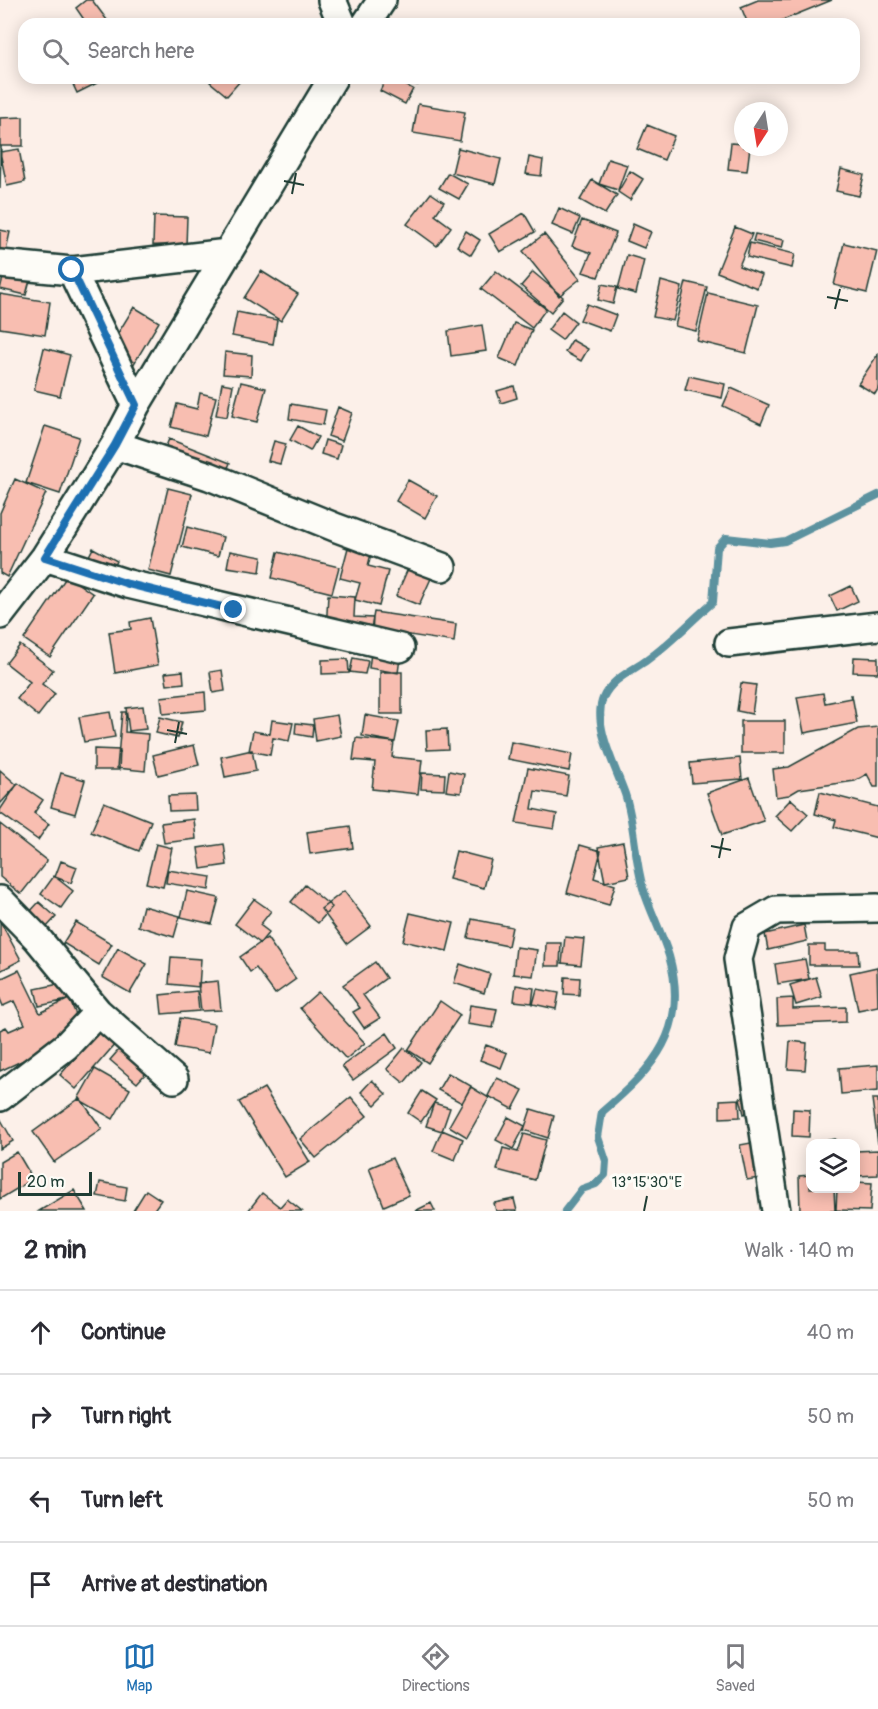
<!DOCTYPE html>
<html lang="en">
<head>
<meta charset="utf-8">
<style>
	body { margin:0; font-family:Pangolin,sans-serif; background:#f7f7f7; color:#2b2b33 }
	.controls { position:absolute; right:18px; bottom:18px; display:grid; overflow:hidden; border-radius:12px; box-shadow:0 3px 15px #0003 }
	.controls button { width:54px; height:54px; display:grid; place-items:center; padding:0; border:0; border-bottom:2px solid #e1e1e2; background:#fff; color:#2b2b33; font:30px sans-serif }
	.compass { position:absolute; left:734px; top:102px; width:54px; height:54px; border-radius:50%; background:#fff; box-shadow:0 3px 15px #0003; rotate:192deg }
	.scale { position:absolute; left:18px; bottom:15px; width:74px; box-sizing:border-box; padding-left:6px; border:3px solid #1f3d34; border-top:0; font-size:16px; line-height:21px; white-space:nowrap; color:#1f3d34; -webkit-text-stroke:4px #fdfcf7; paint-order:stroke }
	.stop { position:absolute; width:18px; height:18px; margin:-14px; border:4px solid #1f6fb2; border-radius:50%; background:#fff }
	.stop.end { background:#1f6fb2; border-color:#fff; box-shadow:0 2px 6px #0008 }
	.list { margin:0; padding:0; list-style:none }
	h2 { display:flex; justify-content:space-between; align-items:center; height:78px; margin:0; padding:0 24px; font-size:26px }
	h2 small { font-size:20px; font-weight:400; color:#7c7c81 }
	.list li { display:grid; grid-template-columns:39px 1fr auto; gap:18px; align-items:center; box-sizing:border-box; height:84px; padding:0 24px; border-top:2px solid #e1e1e2 }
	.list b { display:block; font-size:22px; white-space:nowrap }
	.list em { font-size:20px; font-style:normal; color:#7c7c81 }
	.icon { flex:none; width:33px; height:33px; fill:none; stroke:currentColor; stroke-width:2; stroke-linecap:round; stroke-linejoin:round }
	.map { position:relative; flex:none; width:878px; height:1211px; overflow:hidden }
	.search { position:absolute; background:#fff; box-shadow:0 3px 15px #0003; left:18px; right:18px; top:18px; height:66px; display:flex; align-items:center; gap:15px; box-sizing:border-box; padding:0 21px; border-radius:18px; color:#7c7c81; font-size:22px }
	.sheet { height:414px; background:#fff }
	nav { display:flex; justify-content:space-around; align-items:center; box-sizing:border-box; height:84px; border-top:2px solid #e1e1e2; background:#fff; font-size:16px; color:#7c7c81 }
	nav a { display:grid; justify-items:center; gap:3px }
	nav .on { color:#1f6fb2 }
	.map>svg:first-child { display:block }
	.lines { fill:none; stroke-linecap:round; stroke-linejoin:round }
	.stream { stroke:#5c929f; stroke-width:8 }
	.building { fill:#f8beb1; stroke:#1f3d34; stroke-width:1.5 }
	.minor-casing { stroke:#1f3d34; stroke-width:32 }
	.minor { stroke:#fdfcf7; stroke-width:27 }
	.route { stroke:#1f6fb2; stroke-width:8 }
	.ticks { fill:none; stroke:#1f3d34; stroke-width:2 }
	.ticks-label { font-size:15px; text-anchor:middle; fill:#1f3d34; stroke:#fdfcf7; stroke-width:6; stroke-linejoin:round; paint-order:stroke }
</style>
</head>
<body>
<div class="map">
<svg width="878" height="1211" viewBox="0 0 878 1211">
	<rect width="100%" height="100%" fill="#fcf0e9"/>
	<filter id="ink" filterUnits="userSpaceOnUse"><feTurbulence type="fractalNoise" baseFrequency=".0167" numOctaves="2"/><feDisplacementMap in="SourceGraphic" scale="12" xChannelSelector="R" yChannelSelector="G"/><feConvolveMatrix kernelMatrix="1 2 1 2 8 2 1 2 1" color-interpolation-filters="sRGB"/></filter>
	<g filter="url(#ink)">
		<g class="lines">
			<path class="stream" d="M565,1211L582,1189L596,1184L605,1175L606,1161L598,1137L602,1112C654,1068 690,1029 669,956C662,933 650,911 643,888C634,857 635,824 625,794C616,768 592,724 603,698C611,679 632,671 647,660C671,643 691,621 713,602L717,548L726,538L770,543L785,541L878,495"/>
		</g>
		<path class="building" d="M86,0H92L110,24H87L76,8Z
			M758,0H832L773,24H748L741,7Z
			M70,78H100L101,81L77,93Z
			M214,78H238L241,80L227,96L210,82Z
			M386,78H392L413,89L405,104L380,91Z
			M401,78H420L418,85L400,82Z
			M418,104L465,112L460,141L413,133Z
			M23,117V146H1L0,189V118Z
			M647,125L674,136L664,160L637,149Z
			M731,143L743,144V147H750L747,171L728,169Z
			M458,148L501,159L495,184L452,173Z
			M19,149L25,182L7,186L0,152Z
			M529,157L543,160L541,176L526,174Z
			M608,159L627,165L618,190L599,184Z
			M841,169L864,175L859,196L836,191Z
			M630,171L643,179L630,200L618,192Z
			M448,173L468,184L459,199L439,188Z
			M592,180L617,195L605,214L580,200Z
			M431,193L444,202L435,215L451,227L437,246L407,224Z
			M559,208L580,218L573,234L552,225Z
			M524,213L535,232L500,252L489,234Z
			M154,216L187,217L186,246L153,245Z
			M582,220L616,233L598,277L583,272L591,253L572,246Z
			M633,224L651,232L644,248L627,241Z
			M735,227L752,234L739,266L762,275L757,288L717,272Z
			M0,230L10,232L6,251L0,250Z
			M466,231L480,240L471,255L457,246Z
			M544,234L580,279L559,296L523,251Z
			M755,234L784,240L782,248L753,241Z
			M750,243L795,254L792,268L747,257Z
			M844,243L877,251L867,293L834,285Z
			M627,255L644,260L636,294L618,289Z
			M261,271L298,294L281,321L244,298Z
			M496,271L546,309L532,328L481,289Z
			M533,272L563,297L551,312L521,286Z
			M4,273L30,280L26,295L0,289Z
			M661,281L682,287L673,321L653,317Z
			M686,282L707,287L696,331L675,326Z
			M602,284L617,287L613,304L598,300Z
			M708,293L758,305L746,353L697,341Z
			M0,294L50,302L45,335L0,328Z
			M587,304L616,315L610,331L580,320Z
			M134,307L159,322L126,377L101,361Z
			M562,311L576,322L562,340L548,330Z
			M237,312L277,320L273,344L232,336Z
			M514,323L532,330L518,366L499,358Z
			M482,325L486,351L451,356L448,331Z
			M572,340L588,349L581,361L565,352Z
			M44,348L70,355L60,396L34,390Z
			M225,352L252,355L251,376L223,374Z
			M878,354V389L875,394L858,384Z
			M689,376L725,384L722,398L685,390Z
			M241,382L266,388L257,422L232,416Z
			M222,383L233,385L227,417L216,415Z
			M514,386L517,398L501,403L497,391Z
			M731,388L769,405L761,424L723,406Z
			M200,393L216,397L206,436L171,427L177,404L197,409Z
			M291,404L326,410L323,425L289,419Z
			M338,407L352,413L342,441L328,436Z
			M45,426L79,437L60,494L26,483Z
			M298,426L318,437L310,451L290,440Z
			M169,439L230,463L225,475L164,451Z
			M325,440L341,445L337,459L321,454Z
			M274,441L286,444L280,464L268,461Z
			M15,479L46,493L7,577L0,573V513Z
			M408,480L437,496L425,518L396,501Z
			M168,488L192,494L171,576L148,570Z
			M187,527L223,537L218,556L182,547Z
			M349,544L372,550L368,566L388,571L379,606L355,600L360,583L340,578Z
			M93,548L117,561L111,573L87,560Z
			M230,551L262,557L260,572L227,567Z
			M278,552L339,567L332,593L272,578Z
			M410,564L433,574L419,605L396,596Z
			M67,576L93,594L50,657L24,639Z
			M851,586L858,601L837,611L830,596Z
			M328,595L355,597L354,617L373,618L372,634L326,631Z
			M374,612L456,624L454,642L371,629Z
			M150,618L158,665L115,673L109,632L131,629L130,622Z
			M20,645L53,670L42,684L55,694L38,716L17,699L30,682L6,663Z
			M371,653L400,658L398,673L369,668Z
			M854,657L878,658V673L853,672Z
			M353,658L368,661L365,674L350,672Z
			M348,659L349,673L322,674V660Z
			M222,670L225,691L213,693L210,672Z
			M183,671L184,683L167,685L165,673Z
			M380,672H402V714H380Z
			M741,683L756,685L752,714L737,711Z
			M205,692L206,710L163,714L161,697Z
			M823,693L825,703L851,698L850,695H852L857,723L804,733L797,697Z
			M143,706L146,729L129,731L126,708Z
			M110,712L115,737L84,742L79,717Z
			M122,712H126L125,732L148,734L145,771L117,768Z
			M337,715L341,736L316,741L313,719Z
			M365,715L399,721L395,742L362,736Z
			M160,717L182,722L178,738L156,733Z
			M272,720L293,723L289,741L273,738L270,755L249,751L253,731L270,734Z
			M741,721H785V753H741Z
			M296,723L313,725L312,737L295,734Z
			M878,727V787H874L867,774L855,781L799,789L789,795L776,797L773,769L789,767L858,729Z
			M447,729L448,749L427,750L426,730Z
			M356,738L394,742L392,757L422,760L418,794L372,789L375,762L353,760Z
			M511,742L572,754L569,771L508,759Z
			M194,745L199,765L158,775L153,755Z
			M94,749L120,750L119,770H94Z
			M252,750L256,771L225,777L221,757Z
			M740,758L742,779L692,783L690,763Z
			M528,768L569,776L566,796L535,791L532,809L557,814L554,829L516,823Z
			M0,770L17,785L0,804Z
			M449,771L464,774L461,793L446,791Z
			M61,773L85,780L75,814L51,807Z
			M422,773L445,774L444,790L421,789Z
			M749,778L764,821L722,835L707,793Z
			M18,783L43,800L34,813L49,824L38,840L0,813V810Z
			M820,792L878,807V838L834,827L836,820L815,814Z
			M195,795L196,810L169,811L168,796Z
			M791,799L808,814L792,831L775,816Z
			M104,802L151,821L139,851L91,832Z
			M194,819L196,839L164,843L161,823Z
			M0,824L47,861L21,894L0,877Z
			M350,826L353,848L310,854L307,832Z
			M623,842L629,877L605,882L598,847Z
			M156,844L172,848L163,887L146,883Z
			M224,844L227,865L201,869L198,848Z
			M580,845L601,851L594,878L615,885L609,905L567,893Z
			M456,851L491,860L484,888L449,879Z
			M61,861L77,867L71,883L55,877Z
			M168,870L211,877L209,890L166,883Z
			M54,876L73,891L61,908L41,894Z
			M305,885L332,907L318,923L291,902Z
			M187,891L219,898L212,924L181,917Z
			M344,891L371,926L347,944L321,909Z
			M254,899L271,911L260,925L269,932L260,943L235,924Z
			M39,902L56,917L45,929L28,914Z
			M143,906L180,916L174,937L138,926Z
			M410,913L454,923L447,951L403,941Z
			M472,919L512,927L508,946L468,938Z
			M0,921L21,960L0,971Z
			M76,922L112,944L99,965L63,943Z
			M804,925L807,941L768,950L765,934Z
			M565,937L584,939L581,965L562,963Z
			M267,938L296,979L275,994L256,968L250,972L240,957Z
			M546,943H561L560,966H545Z
			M809,945H825V951H858L859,965H809Z
			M516,947L537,950L533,976L513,974Z
			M118,948L147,964L130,993L102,977Z
			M171,957L201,959L199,987L169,984Z
			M805,959L809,979L778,984L775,964Z
			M375,962L386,978L363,995L380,1018L364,1028L353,1012L360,1008L343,985Z
			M460,964L490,974L484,993L454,983Z
			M877,967L878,1006L858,1010L850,973Z
			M19,970L40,1013L69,999L84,1032L0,1071V1030L6,1027L9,1031L25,1024L14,1001L3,1006L0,999V979Z
			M565,977L580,978L579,995L564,994Z
			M816,977L822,997L796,1005L790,985Z
			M218,981L221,1010L201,1011L198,983Z
			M64,983L67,1000L39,1006L35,989Z
			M516,985L534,988L532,1003L514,1001Z
			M537,989L559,993L556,1009L533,1004Z
			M197,991L199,1011L162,1014L160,995Z
			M318,992L365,1043L346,1059L300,1008Z
			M793,998V1009L846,1007V1022L778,1025L777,999Z
			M440,1001L460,1015L428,1063L408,1050Z
			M470,1005L497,1009L493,1028L467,1024Z
			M180,1018L214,1024L209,1053L175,1047Z
			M107,1022L123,1035L76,1089L60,1075Z
			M387,1033L397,1048L353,1080L342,1066Z
			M130,1037L157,1061L137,1083L110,1060Z
			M790,1041L807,1043L805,1070L788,1069Z
			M486,1045L507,1053L501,1068L480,1060Z
			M404,1048L421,1062L404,1083L387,1069Z
			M878,1065V1091L841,1094L839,1068Z
			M95,1069L130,1089L113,1119L78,1099Z
			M448,1073L471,1086L462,1103L438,1090Z
			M497,1078L523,1090L513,1109L488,1096Z
			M372,1080L386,1094L375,1105L361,1092Z
			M471,1087L489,1098L467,1137L449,1126Z
			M264,1088L310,1162L285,1177L239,1102Z
			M422,1091L436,1100L421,1122L408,1113Z
			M749,1096L753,1111L744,1114L740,1098Z
			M351,1097L367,1116L316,1158L300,1139Z
			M80,1098L102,1129L54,1162L33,1132Z
			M739,1099L740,1117L720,1118V1100Z
			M872,1099H878V1144Z
			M434,1103L450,1108L442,1131L426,1126Z
			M531,1109L554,1116L548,1138L524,1130Z
			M793,1109L810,1110L809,1137L792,1136Z
			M508,1117L525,1126L513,1149L496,1140Z
			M0,1118L13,1141L0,1149Z
			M442,1130L463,1139L455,1160L433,1151Z
			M524,1134L546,1140L535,1180L497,1170L503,1148L518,1152Z
			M772,1139L778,1175L747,1180L740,1145Z
			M835,1139L836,1144H814V1143Z
			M878,1150V1175L856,1176V1151Z
			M17,1152L33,1179L0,1199V1162Z
			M392,1158L409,1195L384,1206L369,1168Z
			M810,1175V1188H834L835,1211H800L799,1176Z
			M100,1182L127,1187L125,1201L97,1196Z
			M856,1182L872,1183L870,1211L836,1210L837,1188H856Z
			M74,1190L87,1211H39Z
			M146,1190L161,1200L153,1211H133Z
			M262,1193L280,1207L287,1199L302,1211H248Z
			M514,1199L517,1211H496L494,1203Z
			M431,1203L435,1211H415Z"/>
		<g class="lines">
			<defs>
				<path id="minor" d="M332,0L342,24
					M366,24L382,0
					M0,264L72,271L228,253
					M72,271L136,405
					M115,445L209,476L337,528L442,567
					M45,557L128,584L400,648
					M0,615L45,557L115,445L136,405L333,78
					M729,643L878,626
					M0,900L37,938L98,1012L174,1079
					M0,1097L66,1046L98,1012
					M776,1211L738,959L747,927L776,910L878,908"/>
			</defs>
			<use href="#minor" class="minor-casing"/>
			<use href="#minor" class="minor"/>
		</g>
	</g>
	<g class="lines" filter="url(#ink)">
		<path class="route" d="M72,270L136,405L115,445L45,557L128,584L234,610"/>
	</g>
	<path class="ticks" d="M284,181L304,185M292,194L296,173M827,297L848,301M835,309L840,289M167,730L187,734M175,743L179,722M711,846L731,850M719,858L723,838M644,1211L647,1196"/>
	<g class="ticks-label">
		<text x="647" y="1187">13°15'30"E</text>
	</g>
</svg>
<div class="controls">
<button><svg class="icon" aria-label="layers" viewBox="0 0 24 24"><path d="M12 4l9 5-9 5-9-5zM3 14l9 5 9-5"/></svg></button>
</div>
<svg class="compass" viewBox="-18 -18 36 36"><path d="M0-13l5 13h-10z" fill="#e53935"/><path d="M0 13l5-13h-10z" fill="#7c7c81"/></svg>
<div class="scale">20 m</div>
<div class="stop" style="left:72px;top:270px"></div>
<div class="stop end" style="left:234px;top:610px"></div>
<div class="search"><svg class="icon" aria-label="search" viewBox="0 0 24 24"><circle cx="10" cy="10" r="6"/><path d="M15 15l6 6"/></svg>Search here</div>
</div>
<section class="sheet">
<h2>2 min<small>Walk · 140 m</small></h2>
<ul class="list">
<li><svg class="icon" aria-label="ahead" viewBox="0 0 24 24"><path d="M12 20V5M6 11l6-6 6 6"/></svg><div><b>Continue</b></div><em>40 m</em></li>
<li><svg class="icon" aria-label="right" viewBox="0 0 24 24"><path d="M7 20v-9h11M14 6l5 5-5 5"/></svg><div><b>Turn right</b></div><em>50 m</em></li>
<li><svg class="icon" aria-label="left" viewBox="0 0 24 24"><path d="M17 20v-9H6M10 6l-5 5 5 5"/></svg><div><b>Turn left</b></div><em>50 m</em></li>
<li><svg class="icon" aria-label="arrive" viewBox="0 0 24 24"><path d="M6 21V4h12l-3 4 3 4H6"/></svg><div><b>Arrive at destination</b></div></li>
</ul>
</section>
<nav>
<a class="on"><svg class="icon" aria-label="map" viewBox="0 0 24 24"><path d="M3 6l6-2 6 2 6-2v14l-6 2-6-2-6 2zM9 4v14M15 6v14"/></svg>Map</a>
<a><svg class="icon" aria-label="directions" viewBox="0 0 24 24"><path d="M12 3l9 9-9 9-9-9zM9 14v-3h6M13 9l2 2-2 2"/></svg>Directions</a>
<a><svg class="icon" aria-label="saved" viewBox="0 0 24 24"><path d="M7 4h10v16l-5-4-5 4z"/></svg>Saved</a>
</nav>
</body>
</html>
